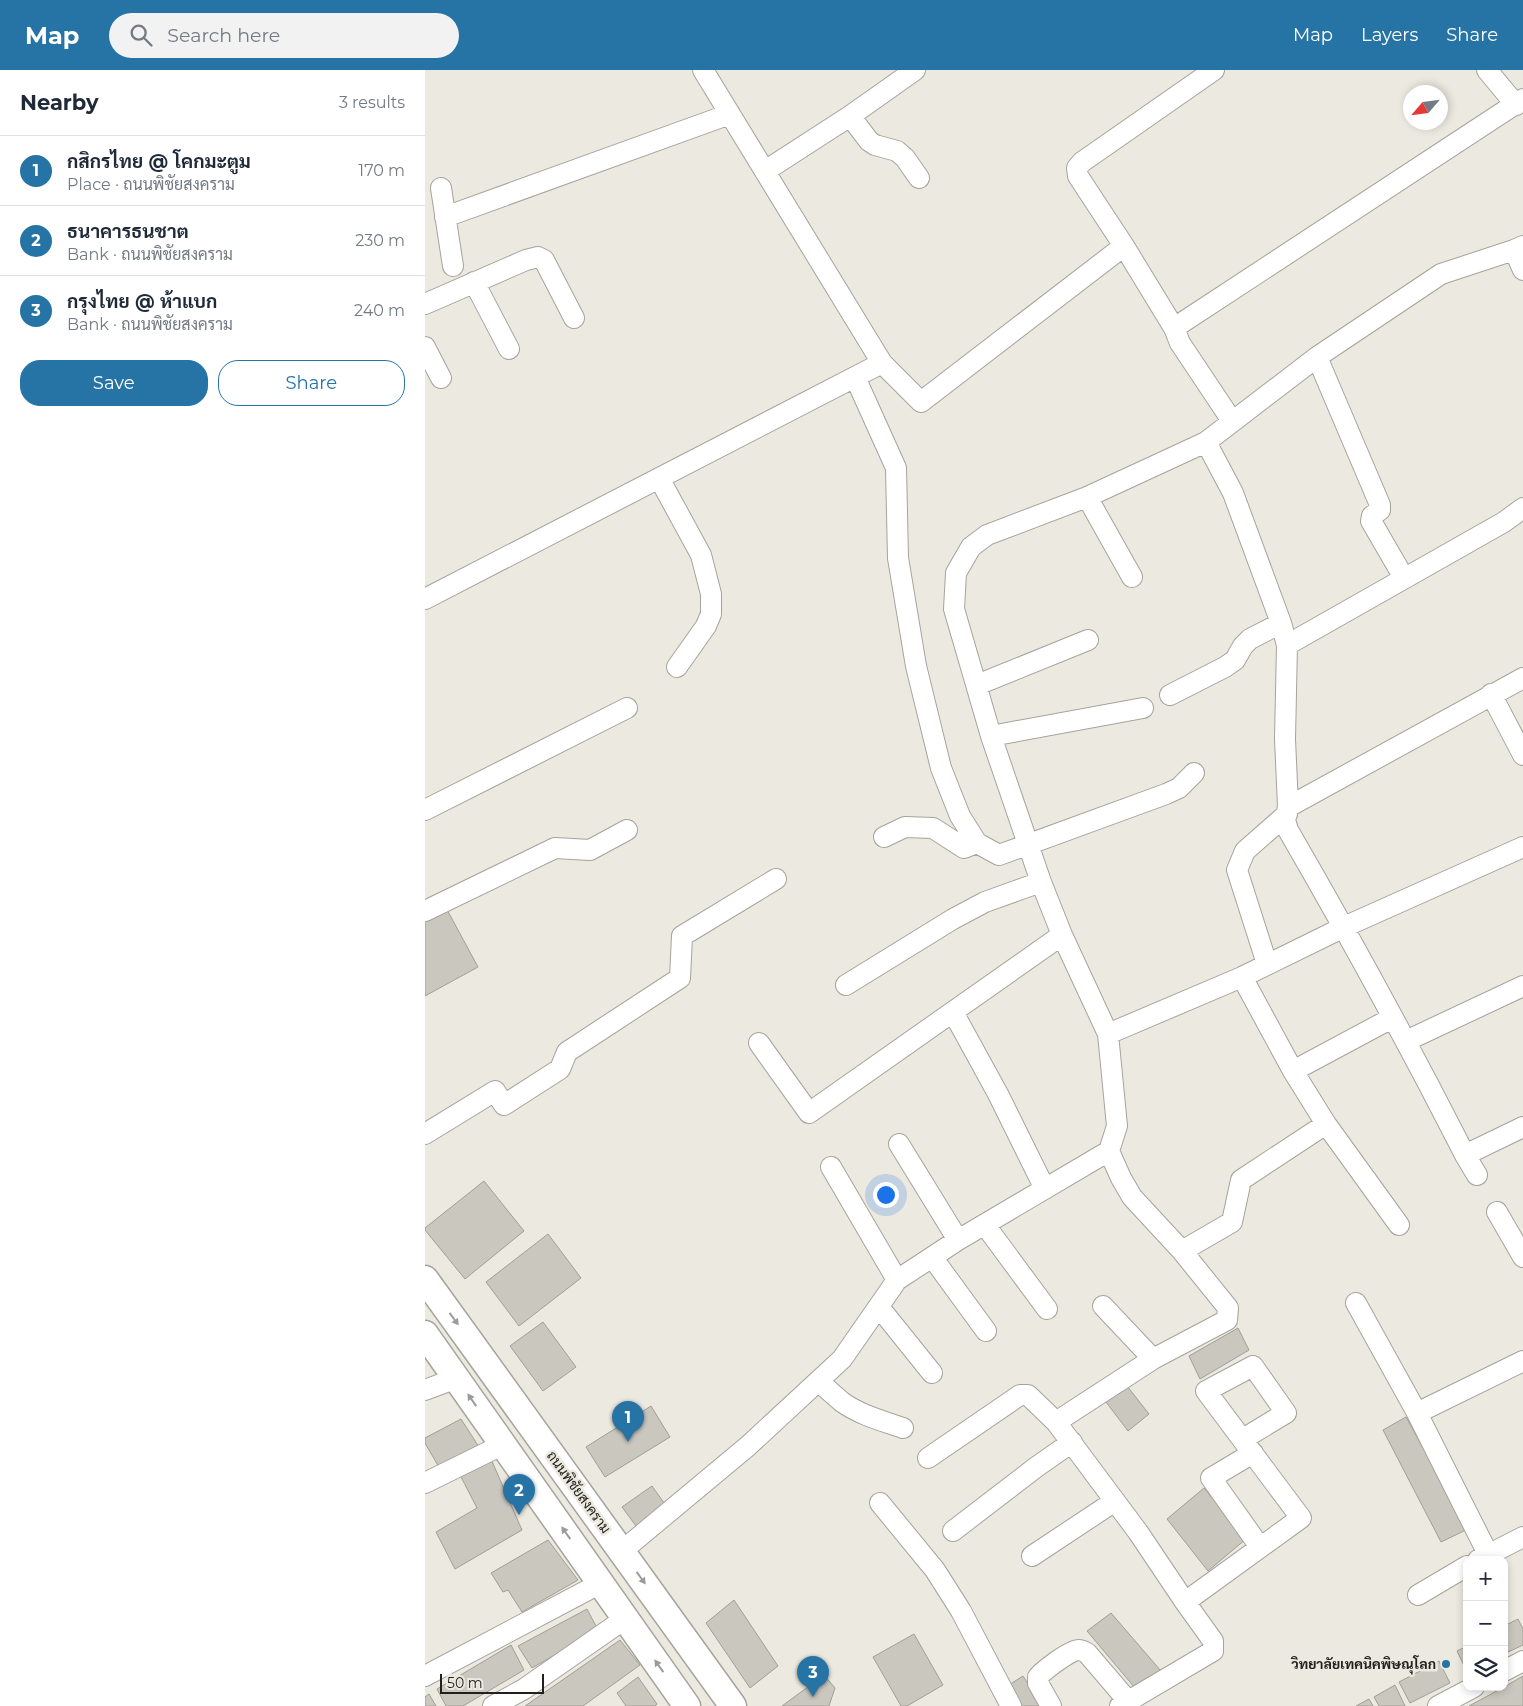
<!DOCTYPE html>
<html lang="en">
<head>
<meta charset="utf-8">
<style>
	body { margin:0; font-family:Montserrat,Sarabun,sans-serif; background:#f2f2f3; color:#1f2937 }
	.controls { position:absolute; right:15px; bottom:15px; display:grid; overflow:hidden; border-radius:10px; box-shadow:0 2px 8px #0003 }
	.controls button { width:45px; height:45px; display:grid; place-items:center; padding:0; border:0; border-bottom:1px solid #e0e1e3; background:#fff; color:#1f2937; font:25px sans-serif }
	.compass { position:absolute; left:978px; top:15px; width:45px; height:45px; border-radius:50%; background:#fff; box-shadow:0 2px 8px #0003; rotate:242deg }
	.scale { position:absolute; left:15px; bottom:12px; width:104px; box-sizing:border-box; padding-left:5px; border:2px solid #21201d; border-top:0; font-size:14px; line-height:18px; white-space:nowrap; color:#21201d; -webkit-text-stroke:4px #ece9e0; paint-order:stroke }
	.you { position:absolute; left:460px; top:1124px; width:18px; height:18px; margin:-12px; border:4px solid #fff; border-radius:50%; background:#1a73e8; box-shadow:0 0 0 8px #1a73e833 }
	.badge { display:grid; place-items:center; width:32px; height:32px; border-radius:50%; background:#2674a6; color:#fff; font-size:16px; font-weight:700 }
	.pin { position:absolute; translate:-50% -41px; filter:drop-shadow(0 1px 2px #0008) }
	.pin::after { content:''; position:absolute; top:26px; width:18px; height:15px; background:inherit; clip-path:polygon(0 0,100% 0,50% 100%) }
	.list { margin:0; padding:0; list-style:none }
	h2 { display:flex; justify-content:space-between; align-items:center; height:65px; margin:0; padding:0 20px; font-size:21px }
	h2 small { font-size:16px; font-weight:400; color:#747a83 }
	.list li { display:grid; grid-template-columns:32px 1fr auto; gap:15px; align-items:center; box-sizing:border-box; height:70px; padding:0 20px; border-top:1px solid #e0e1e3 }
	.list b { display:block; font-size:19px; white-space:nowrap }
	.list p { margin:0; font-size:16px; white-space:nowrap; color:#747a83 }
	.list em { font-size:16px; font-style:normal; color:#747a83 }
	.actions { display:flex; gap:10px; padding:15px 20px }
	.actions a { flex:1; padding:11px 0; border:1px solid #2674a6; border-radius:20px; text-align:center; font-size:18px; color:#2674a6 }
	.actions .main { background:#2674a6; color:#fff }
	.icon { flex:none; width:28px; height:28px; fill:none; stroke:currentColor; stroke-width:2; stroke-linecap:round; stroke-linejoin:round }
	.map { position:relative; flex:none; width:1098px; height:1636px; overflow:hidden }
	header { display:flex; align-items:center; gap:30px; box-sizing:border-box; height:70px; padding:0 25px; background:#2674a6; color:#fff }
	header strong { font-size:24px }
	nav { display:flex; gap:28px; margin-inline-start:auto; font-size:18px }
	.search { width:350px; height:45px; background:#f2f2f3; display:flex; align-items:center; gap:12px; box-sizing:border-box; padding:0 18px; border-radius:28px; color:#747a83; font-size:19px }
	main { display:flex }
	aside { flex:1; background:#fff }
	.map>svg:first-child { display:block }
	.building { fill:#cac7bf; stroke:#a09e95 }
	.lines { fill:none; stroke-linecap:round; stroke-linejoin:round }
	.minor-casing { stroke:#a6a39b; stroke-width:22 }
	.major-casing { stroke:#a6a39b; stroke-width:29 }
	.minor { stroke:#fff; stroke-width:20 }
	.major { stroke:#fff; stroke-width:26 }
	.oneway { fill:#9b9b99 }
	.poi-dot { fill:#2674a6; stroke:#ece9e0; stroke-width:2 }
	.labels { text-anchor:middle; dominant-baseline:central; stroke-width:5; stroke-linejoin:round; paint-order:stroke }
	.street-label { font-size:14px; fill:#21201d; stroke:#ece9e0 }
	.poi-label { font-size:14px; font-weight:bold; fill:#21201d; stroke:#ece9e0; text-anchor:end }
</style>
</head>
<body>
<header>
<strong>Map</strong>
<div class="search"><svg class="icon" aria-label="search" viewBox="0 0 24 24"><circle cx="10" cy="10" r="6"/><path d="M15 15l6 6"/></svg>Search here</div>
<nav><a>Map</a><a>Layers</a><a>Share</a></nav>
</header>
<main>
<aside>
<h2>Nearby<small>3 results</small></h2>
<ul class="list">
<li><span class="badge">1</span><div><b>กสิกรไทย @ โคกมะตูม</b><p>Place · ถนนพิชัยสงคราม</p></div><em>170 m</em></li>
<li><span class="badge">2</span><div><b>ธนาคารธนชาต</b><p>Bank · ถนนพิชัยสงคราม</p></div><em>230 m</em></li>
<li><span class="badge">3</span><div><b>กรุงไทย @ ห้าแบก</b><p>Bank · ถนนพิชัยสงคราม</p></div><em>240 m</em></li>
</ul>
<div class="actions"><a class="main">Save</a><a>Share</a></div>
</aside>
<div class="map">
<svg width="1098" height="1636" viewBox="0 0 1098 1636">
	<rect width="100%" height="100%" fill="#ece9e0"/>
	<path class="building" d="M20,836L53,897L0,926V847Z
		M59,1111L99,1161L40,1209L0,1160V1158Z
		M123,1164L156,1208L94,1256L61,1212Z
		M118,1252L151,1297L118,1321L85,1276Z
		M813,1258L824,1280L775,1309L764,1286Z
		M702,1316L724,1344L703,1361L681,1332Z
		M226,1336L245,1367L180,1407L161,1377Z
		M981,1347L1043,1459L1016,1472L958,1360Z
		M36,1349L54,1377L15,1399L0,1373V1368Z
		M66,1389L97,1460L30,1499L11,1462L52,1438L35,1405Z
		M227,1416L242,1437L214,1460L197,1437Z
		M779,1418L821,1469L783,1501L742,1449Z
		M123,1470L153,1510L97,1542L83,1520L78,1522L66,1503Z
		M309,1530L353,1596L325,1618L281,1553Z
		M162,1539L173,1560L107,1598L93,1576Z
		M686,1543L736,1601L710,1618L662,1561Z
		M1093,1549L1098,1559V1575L1079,1584V1556Z
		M489,1564L518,1615L482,1636H476L448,1587Z
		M195,1570L215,1595L158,1636H100Z
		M86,1575L99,1600L38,1636H21L12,1619Z
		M1042,1576V1602L1032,1581Z
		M1014,1591L1025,1613L985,1633L974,1612Z
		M399,1605L410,1618L404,1636H357Z
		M598,1606L617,1636H589L579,1618Z
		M1098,1606V1636H1044L1079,1617Z
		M213,1607L232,1634L230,1636H201L192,1623Z
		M970,1615L980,1636H954L949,1627Z
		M4,1624L11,1636H0V1627Z
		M944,1629L948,1636H931Z"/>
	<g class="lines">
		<defs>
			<path id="minor" d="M789,0L657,92L652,98L653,106L699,176L749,258L755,273L807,351
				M1062,0L1091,35
				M425,46L444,71L450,75L472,81L480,88L494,108
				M340,101L425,46L490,0
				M16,118L28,196
				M20,147L305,44
				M1089,180L1098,200
				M49,212L84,279
				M0,234L101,190L113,187L119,190L149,248
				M749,258L1098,29
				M0,277L16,308
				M892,287L955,435V440L947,446L946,451L979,508
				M457,293L496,332L699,176
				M430,307L471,398L473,488L491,596L516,698L535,746L552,773L574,785L741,724L754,718L769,703
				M781,372L808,423L856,553L862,575L860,669L863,737L860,750L863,760C925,867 984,975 1040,1085
				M234,408L276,485L286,524V544L281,556L252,597
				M662,427L707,507
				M0,529L457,293L278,0
				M862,575L1079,452L1098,438
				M552,615L663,570
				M1066,624L1098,685
				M745,625L800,597L810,590L818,576L825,569L856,553
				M566,666L718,638
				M863,737L1098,608
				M0,740L202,638
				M459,767L480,757L508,758L539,778L552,773
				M0,841L130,778L165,780L202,760
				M842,894L812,800L820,781L862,744
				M817,907L868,1001
				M421,915L528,849L560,832L616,812
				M528,942L573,1024L620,1119
				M967,948L868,1001L901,1054L974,1155
				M683,964L817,907L919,857L1098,777
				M981,971L1098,916
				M334,973L384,1043L637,865
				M0,1064L70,1021L79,1035L135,999L142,982L255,908L257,866L351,809
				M474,1074L533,1170
				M406,1097L472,1210
				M1052,1105L1040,1085L1098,1057
				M1072,1142L1098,1187
				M560,1155L622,1239
				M757,1181L807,1152L816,1110L901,1054
				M507,1187L561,1261
				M931,1233L992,1343L1063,1484
				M678,1236L728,1289
				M454,1237L507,1303
				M393,1311C401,1318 409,1325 417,1332C435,1345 458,1351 478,1358
				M0,1320L32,1308
				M992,1343L1098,1291
				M828,1383L786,1408L835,1477
				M503,1388L595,1325H603L631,1352
				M0,1413L79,1374
				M455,1433L510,1500L536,1541L586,1636
				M528,1461L610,1398L647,1372
				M197,1481L323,1376L417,1289L472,1210L533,1170L684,1081
				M607,1486L690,1431
				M1053,1490L1098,1467
				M993,1525L1042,1496
				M760,1532L876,1448L781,1321L828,1296L861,1343L818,1369
				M1079,1601L1098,1591
				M0,1606L176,1513
				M68,1636L99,1619L201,1548
				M626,1636L613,1613V1607C619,1600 645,1580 654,1580C657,1580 660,1582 662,1583L703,1631
				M695,1636L788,1581V1571L760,1532L713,1462L631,1352L728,1289L802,1250L803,1238L757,1181L707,1127L696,1108L684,1081L692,1056L683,964L637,865L616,812L566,666L529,539L531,503L546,477L562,465L662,427L781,372L892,287L1016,204L1089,180L1098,176
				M1013,1636L1049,1617"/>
			<path id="major" d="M0,1209L308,1636
				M0,1264L262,1636"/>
		</defs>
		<use href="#minor" class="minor-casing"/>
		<use href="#major" class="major-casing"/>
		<use href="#minor" class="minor"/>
		<use href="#major" class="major"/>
	</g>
	<defs><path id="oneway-solid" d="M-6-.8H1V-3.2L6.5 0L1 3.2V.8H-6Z" transform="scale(1.25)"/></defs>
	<g class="oneway">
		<use href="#oneway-solid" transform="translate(29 1249) rotate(54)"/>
		<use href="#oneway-solid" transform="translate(47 1330) rotate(-125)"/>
		<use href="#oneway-solid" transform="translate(141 1463) rotate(-125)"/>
		<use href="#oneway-solid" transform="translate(216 1508) rotate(54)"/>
		<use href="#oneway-solid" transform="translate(234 1596) rotate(-125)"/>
	</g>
	<circle class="poi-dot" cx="1021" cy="1594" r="5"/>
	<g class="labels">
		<g class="street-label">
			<text transform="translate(154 1422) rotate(54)">ถนนพิชัยสงคราม</text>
		</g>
		<g class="poi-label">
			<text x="1011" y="1594">วิทยาลัยเทคนิคพิษณุโลก</text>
		</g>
	</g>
</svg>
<div class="controls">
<button>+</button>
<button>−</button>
<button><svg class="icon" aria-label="layers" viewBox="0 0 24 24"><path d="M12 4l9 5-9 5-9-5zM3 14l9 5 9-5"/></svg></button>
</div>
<svg class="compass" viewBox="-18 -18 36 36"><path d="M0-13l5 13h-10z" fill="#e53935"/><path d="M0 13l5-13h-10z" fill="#747a83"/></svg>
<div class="scale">50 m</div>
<div class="you"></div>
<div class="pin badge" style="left:203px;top:1372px">1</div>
<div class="pin badge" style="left:94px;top:1445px">2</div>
<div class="pin badge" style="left:388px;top:1627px">3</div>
</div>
</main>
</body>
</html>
